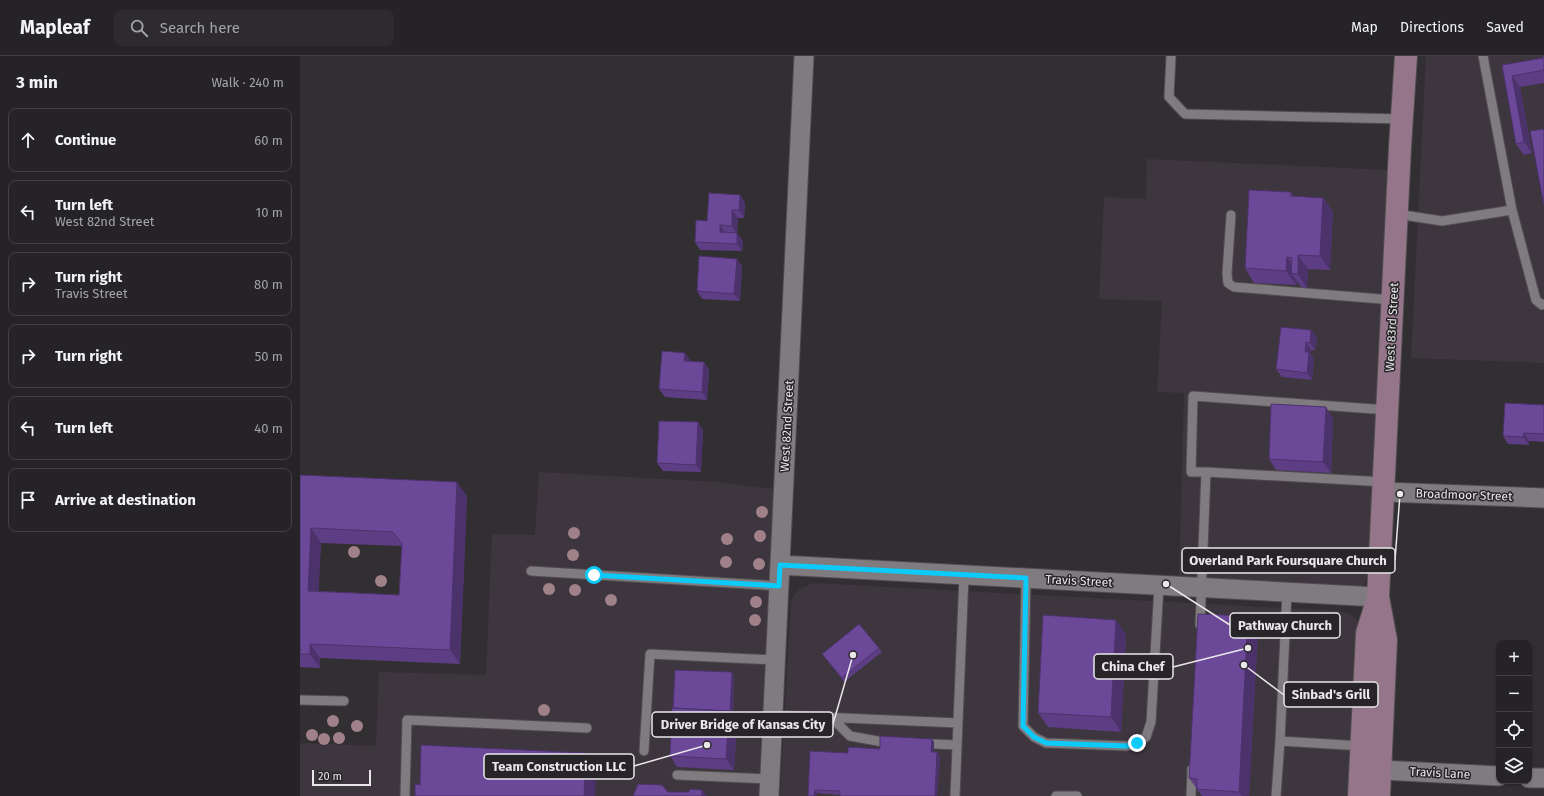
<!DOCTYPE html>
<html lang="en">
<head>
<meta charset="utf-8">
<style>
	body { margin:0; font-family:"Fira Sans",sans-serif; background:#2e2b2e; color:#f1f3f6 }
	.controls { position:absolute; right:12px; bottom:12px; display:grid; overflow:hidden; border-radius:8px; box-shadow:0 1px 3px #0004 }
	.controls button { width:36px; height:36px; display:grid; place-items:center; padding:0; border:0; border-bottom:1px solid #424043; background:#262326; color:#f1f3f6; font:20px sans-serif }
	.scale { position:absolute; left:12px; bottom:10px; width:59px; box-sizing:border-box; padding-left:4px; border:2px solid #e9e7e9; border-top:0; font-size:11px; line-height:14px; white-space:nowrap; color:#e9e7e9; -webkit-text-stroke:3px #282528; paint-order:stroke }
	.stop { position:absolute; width:12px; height:12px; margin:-9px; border:3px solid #0ccafa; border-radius:50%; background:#fff }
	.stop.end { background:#0ccafa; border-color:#fff; box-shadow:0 1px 4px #0008 }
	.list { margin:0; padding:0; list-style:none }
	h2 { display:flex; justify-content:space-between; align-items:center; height:52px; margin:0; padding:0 16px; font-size:17px }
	h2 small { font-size:13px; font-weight:400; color:#a4a4a7 }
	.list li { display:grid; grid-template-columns:26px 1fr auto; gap:12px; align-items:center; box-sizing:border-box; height:64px; margin:0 8px 8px; padding:0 8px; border:1px solid #424043; border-radius:8px }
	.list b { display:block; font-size:15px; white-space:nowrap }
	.list p { margin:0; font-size:13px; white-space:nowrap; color:#a4a4a7 }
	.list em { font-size:13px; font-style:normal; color:#a4a4a7 }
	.icon { flex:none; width:22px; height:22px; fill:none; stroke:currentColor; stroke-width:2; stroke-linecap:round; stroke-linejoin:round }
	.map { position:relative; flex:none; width:1244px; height:740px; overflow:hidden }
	header { display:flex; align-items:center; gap:24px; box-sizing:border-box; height:56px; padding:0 20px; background:#262326; border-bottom:1px solid #424043 }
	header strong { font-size:19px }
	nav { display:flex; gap:22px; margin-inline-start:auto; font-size:14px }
	.search { width:280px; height:36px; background:#2e2b2e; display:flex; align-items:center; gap:10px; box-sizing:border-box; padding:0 14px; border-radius:8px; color:#a4a4a7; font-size:15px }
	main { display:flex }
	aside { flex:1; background:#262326 }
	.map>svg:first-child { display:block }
	.built { fill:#3d363e }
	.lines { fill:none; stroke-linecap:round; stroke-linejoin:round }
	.lane-casing { stroke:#504d50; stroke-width:11 }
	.street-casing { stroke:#504d50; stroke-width:21 }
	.secondary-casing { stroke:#504d50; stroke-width:24 }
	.lane { stroke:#7f7b7f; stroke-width:9 }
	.street { stroke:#7f7b7f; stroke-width:19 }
	.secondary { stroke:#94758a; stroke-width:22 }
	.tree { fill:#a0818a }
	.wall { fill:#5d3e84; fill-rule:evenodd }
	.shaded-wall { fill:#4c326b }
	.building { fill:#6c4899; stroke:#4c326b; fill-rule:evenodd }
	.route { stroke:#0ccafa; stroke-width:5 }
	.labels { text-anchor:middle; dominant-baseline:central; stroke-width:3; stroke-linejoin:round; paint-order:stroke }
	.street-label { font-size:12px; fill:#e9e7e9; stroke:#282528 }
	.leader { fill:none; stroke:#e9e7e9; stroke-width:1.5 }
	.callout-dot { fill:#e9e7e9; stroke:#282528; stroke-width:1.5 }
	.callout { fill:#282528; stroke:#e9e7e9; stroke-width:1.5 }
	.callout-label { font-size:13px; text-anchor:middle; font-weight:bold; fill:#e9e7e9 }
</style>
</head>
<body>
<header>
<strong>Mapleaf</strong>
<div class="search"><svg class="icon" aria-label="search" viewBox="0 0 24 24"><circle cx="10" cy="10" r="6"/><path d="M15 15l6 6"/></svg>Search here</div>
<nav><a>Map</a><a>Directions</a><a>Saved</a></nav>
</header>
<main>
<aside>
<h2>3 min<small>Walk · 240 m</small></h2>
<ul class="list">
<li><svg class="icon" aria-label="ahead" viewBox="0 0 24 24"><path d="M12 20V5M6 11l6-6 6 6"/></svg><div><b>Continue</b></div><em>60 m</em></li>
<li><svg class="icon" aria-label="left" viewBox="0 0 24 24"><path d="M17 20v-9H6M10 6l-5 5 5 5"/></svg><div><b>Turn left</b><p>West 82nd Street</p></div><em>10 m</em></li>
<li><svg class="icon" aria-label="right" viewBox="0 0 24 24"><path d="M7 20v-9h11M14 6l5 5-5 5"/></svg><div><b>Turn right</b><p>Travis Street</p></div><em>80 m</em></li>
<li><svg class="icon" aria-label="right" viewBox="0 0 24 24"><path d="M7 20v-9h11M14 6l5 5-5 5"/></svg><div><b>Turn right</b></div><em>50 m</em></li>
<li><svg class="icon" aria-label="left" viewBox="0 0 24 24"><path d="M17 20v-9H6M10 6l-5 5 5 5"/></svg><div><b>Turn left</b></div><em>40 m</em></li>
<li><svg class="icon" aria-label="arrive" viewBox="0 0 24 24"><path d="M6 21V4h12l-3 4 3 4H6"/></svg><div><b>Arrive at destination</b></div></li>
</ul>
</aside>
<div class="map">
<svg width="1244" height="740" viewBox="0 0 1244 740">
	<rect width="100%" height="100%" fill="#322f32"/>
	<path class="built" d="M1126,0H1244V307L1111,302Z
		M847,103L1088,114L1068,522L1062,530L1055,533L879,524L884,337L857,336L862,245L799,243L804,141L846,143Z
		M239,416L416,426L475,433L460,740H0V687L76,690L79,616L186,619L192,478L235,479Z
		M514,527L1039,555L1047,557L1052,559L1057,565L1059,571L1049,740H480L491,546L495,538L501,532Z"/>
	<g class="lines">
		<defs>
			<path id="lane" d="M871,0L869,41L885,58L1102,63
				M1183,0L1212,154L1236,244L1242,249L1244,248
				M1097,158L1142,165L1212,154
				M931,159L927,217L928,227L934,231L1093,244
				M906,416L1085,426
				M231,515L479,530
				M726,523L723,670L734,681L746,687L827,690L837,687L846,681L851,666L859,530
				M987,536L980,685L1062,690
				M900,569L906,416H891L893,340L1088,354
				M0,644L44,645
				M474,659L658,667
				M532,662L550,680L583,686
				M634,688L657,689
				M344,695L350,598L476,604
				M377,719L470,723
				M105,740L107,664L287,672
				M655,740L664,519
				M756,740H777
				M891,740L892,713
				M976,740L980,685"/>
			<path id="street" d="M1084,436L1244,442
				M480,509L1078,541
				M1081,714L1199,720
				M1229,722H1244
				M469,740L504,0"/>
			<path id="secondary" d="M1059,740L1067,577L1077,545
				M1079,740L1086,584L1078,541L1100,91L1106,0"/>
		</defs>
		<use href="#lane" class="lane-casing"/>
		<use href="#street" class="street-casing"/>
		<use href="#secondary" class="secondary-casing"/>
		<use href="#lane" class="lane"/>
		<use href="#street" class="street"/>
		<use href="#secondary" class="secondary"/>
	</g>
	<g class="tree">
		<circle cx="462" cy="456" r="6"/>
		<circle cx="274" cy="477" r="6"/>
		<circle cx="460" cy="480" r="6"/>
		<circle cx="427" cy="483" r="6"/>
		<circle cx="54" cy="496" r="6"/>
		<circle cx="273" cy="499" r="6"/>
		<circle cx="426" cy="506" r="6"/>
		<circle cx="459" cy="508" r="6"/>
		<circle cx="81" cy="525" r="6"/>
		<circle cx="249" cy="533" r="6"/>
		<circle cx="275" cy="534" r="6"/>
		<circle cx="311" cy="544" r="6"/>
		<circle cx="456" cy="546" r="6"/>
		<circle cx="455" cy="564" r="6"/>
		<circle cx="244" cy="654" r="6"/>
		<circle cx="33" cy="665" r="6"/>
		<circle cx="57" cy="670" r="6"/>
		<circle cx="12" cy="679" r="6"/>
		<circle cx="39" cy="682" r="6"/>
		<circle cx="24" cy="683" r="6"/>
	</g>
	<path class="wall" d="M1244,0V27L1220,31L1232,97L1224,99L1216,88L1202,9L1243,2Z
		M991,136L993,140L1023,142L1033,156L1030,214L1008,213L1007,232L1001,231L997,225L996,229L954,227L945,212Z
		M440,139L445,147L444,162H438L437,177L443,185L442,195L400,194L395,186L407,165Z
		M442,210L440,245L402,243L397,235Z
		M981,271L1017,281L1015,294H1011V299L1014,304L1012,324L982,321L976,313Z
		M390,304V306H404L409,314L407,344L365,341L359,333Z
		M1244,349V386L1229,385V389L1208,388L1203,380Z
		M1033,362L1031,417L976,414L969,403Z
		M403,374L401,416L363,415L357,407Z
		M0,419L167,440L160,608L20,602V612L0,611ZM21,487L102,490L99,539L18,535Z
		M958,574L949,740H902L889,722Z
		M826,578L821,676L748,671L738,657Z
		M579,592L582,596L544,626L522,598Z
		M434,620L433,661L437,666L434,714L377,711L370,700L373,652Z
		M632,683L634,686V696L640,700L637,740H540V739L517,737L508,740L548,697L580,693Z"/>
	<path class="shaded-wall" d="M1212,20L1220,31L1232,97L1224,86Z
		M440,139L445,147L444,162L439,154Z
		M1023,142L1033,156L1030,214L1020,200Z
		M432,154L438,162L437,178L432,170Z
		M420,169L425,177L420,176Z
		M437,177L443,185L442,195L437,188Z
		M998,199L1008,213L1007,232L998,218Z
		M987,201L997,216L991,217L997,225L996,229L986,215Z
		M437,203L442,210L440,245L434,238Z
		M1011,274L1017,281L1015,294L1010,287Z
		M1006,286L1011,294V299L1014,304L1012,324L1007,317L1005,296Z
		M385,297L390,304L389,313L384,305Z
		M404,306L409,314L407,344L402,336Z
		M1026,351L1033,362L1031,417L1023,406Z
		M398,366L403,374L401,416L396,409Z
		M1224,377L1229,385V389L1223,381Z
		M157,426L167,440L160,608L150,594Z
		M11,472L21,487L18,549L8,535Z
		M948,560L958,574L949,740H942L939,736Z
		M816,564L826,578L821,676L811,661Z
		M10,588L20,602V612L10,598Z
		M432,616L434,620L433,661L437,666L434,714L426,703Z
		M632,683L634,686V699L631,696Z
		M637,696L640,700L637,740H635Z
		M286,697L296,711L295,740H284Z
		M402,734L407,740H401Z
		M515,734L517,737V740H514Z"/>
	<path class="building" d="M1243,0H1244V14L1212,20L1224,86L1216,88L1202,9L1243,2Z
		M1244,73V150L1230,75Z
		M949,134L991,136L990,140L1023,142L1020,200L998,199V218L991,217L992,202L987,201L986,215L945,212Z
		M409,137L440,139L439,154H432V170L420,169V176L437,177V188L395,186L396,164L407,165Z
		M399,200L437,203L434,238L397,235Z
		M981,271L1011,274L1010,287L1006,286L1005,296H1009L1007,317L976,313Z
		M362,295L385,297L384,305L404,306L402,336L359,333Z
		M1205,347L1244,349V378L1224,377L1223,381L1203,380Z
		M971,348L1026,351L1023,406L969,403Z
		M359,365L398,366L396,409L357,407Z
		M0,419L157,426L150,594L10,588V598H0ZM11,472L93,476L102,488L99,539L8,535Z
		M898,558L948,560L939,736L897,733V723L889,722Z
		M743,559L816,564L811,661L738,657Z
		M559,568L579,592L542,622L522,598Z
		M375,614L432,616L430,657L429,655L373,652Z
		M372,652L429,655L426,703L370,700Z
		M580,680L632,683L631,696H637L635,740H540V735L515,734L514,740H508L510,695L548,697V691L580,693Z
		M121,689L286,697L284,740H115V728L120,729Z
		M338,728L362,729L368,736H389L390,733L402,734V738L401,740H333Z"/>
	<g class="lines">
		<path class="route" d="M294,519L479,530L480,509L726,522L723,670L734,681L746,687L827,690L837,687"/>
	</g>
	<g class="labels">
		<g class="street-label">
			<text transform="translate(1092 271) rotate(-87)">West 83rd Street</text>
			<text transform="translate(487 370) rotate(-87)">West 82nd Street</text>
			<text transform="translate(1164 439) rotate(2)">Broadmoor Street</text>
			<text transform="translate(779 525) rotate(3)">Travis Street</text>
			<text transform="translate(1140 717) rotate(3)">Travis Lane</text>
		</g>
	</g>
	<path class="leader" d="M1100 438L1095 504M866 528L930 569M948 592L873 611M944 609L984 639M553 599L533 668M407 689L334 710"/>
	<g class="callout-dot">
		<circle cx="1100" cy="438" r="4"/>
		<circle cx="866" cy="528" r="4"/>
		<circle cx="948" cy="592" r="4"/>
		<circle cx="944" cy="609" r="4"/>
		<circle cx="553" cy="599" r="4"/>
		<circle cx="407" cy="689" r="4"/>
	</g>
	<g class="callout">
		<rect x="882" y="492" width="213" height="25" rx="4"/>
		<rect x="930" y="557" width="110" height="25" rx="4"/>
		<rect x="794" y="598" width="79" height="25" rx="4"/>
		<rect x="984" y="626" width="94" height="25" rx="4"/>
		<rect x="352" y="656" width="181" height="25" rx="4"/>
		<rect x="184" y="698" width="150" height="25" rx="4"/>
	</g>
	<g class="callout-label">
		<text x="988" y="509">Overland Park Foursquare Church</text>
		<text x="985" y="574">Pathway Church</text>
		<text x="833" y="615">China Chef</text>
		<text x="1031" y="643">Sinbad's Grill</text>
		<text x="443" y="673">Driver Bridge of Kansas City</text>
		<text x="259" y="715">Team Construction LLC</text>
	</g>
</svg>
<div class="controls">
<button>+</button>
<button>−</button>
<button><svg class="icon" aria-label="locate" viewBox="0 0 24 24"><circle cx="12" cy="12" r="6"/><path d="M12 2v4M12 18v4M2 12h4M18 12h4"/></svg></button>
<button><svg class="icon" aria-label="layers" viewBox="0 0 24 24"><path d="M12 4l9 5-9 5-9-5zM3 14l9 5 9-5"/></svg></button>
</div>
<div class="scale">20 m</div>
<div class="stop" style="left:294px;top:519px"></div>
<div class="stop end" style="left:837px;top:687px"></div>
</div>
</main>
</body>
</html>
